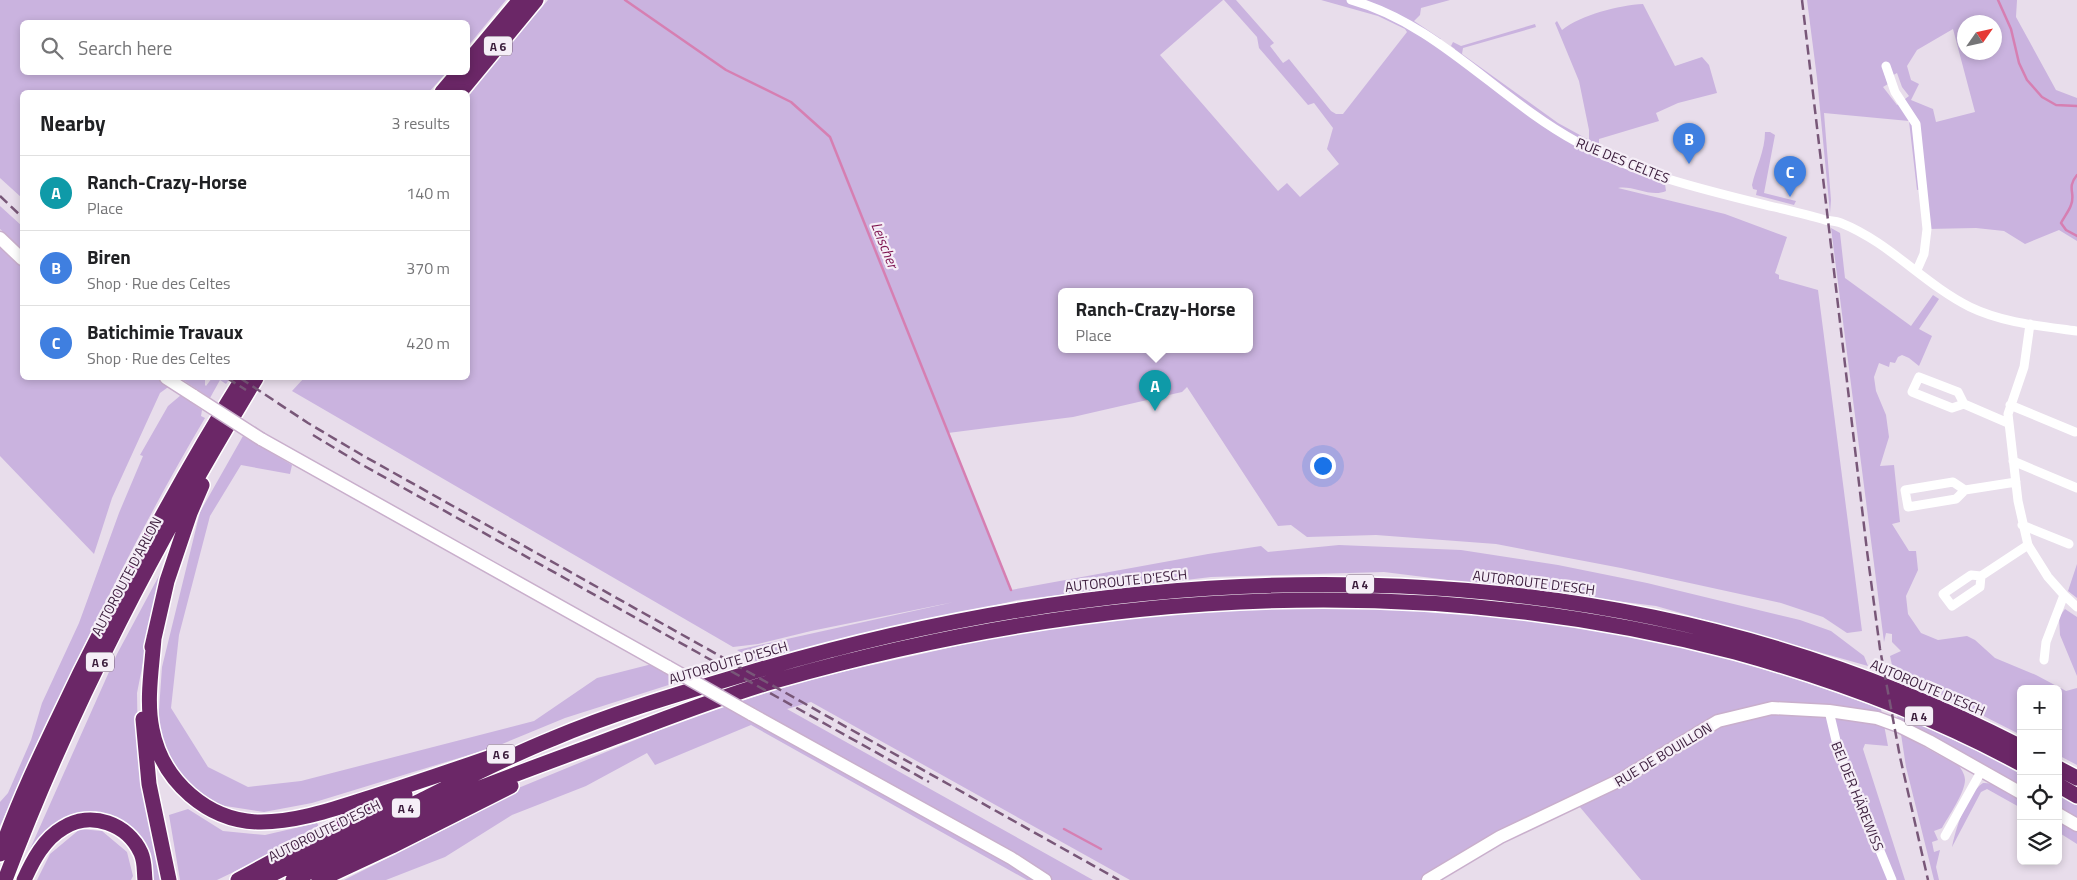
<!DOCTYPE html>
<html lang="en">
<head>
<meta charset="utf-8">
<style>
	body { margin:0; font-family:"Titillium Web",sans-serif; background:#f2f2f2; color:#202124 }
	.controls { position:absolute; right:15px; bottom:15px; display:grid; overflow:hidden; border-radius:8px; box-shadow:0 2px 8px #0003 }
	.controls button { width:45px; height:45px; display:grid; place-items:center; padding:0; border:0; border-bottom:1px solid #e0e0e0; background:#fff; color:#202124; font:25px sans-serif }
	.compass { position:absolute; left:1957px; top:15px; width:45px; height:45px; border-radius:50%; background:#fff; box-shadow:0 2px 8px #0003; rotate:56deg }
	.you { position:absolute; left:1322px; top:465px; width:18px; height:18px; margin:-12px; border:4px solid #fff; border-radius:50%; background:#1a73e8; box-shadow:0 0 0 8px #1a73e833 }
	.badge { display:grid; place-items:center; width:32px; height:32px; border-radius:50%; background:#32855e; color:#fff; font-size:16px; font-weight:700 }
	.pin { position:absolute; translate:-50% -41px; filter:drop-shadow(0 1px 2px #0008) }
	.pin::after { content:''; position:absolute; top:26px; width:18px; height:15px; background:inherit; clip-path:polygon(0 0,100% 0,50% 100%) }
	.popup { position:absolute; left:1058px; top:288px; width:195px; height:65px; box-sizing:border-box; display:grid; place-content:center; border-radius:8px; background:#fff; filter:drop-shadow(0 1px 4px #0005); font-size:16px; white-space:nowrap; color:#757577 }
	.popup b { font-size:19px; color:#202124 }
	.popup::after { content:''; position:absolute; left:50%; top:100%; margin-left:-10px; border:10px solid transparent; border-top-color:#fff }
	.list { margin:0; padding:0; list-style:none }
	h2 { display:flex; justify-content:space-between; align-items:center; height:65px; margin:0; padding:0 20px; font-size:21px }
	h2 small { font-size:16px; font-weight:400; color:#757577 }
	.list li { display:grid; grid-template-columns:32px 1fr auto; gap:15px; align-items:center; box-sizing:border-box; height:75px; padding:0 20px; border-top:1px solid #e0e0e0 }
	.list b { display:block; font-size:19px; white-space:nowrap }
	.list p { margin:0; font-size:16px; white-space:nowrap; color:#757577 }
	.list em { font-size:16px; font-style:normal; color:#757577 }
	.icon { flex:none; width:28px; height:28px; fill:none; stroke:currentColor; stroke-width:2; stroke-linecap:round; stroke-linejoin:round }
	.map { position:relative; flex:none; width:2077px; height:880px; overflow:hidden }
	.search { position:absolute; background:#fff; box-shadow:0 2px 8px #0003; left:20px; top:20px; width:450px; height:55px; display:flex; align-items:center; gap:12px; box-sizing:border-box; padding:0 18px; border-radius:8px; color:#757577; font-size:19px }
	.panel { position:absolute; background:#fff; box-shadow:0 2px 8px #0003; left:20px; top:90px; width:450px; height:290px; border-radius:8px }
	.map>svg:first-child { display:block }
	.green { fill:#cab3df; fill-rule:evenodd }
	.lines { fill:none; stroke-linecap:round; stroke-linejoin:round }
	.stream { stroke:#d67fb2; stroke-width:2.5 }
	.secondary-casing { stroke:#c9afcc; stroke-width:15 }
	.highway-casing { stroke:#fff; stroke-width:18 }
	.street { stroke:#fff; stroke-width:9 }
	.secondary { stroke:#fff; stroke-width:12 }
	.highway { stroke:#6b2767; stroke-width:15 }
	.rail { stroke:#785778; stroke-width:2.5; stroke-dasharray:10 5; stroke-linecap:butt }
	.secondary-bridge-casing { stroke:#c9afcc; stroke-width:15; stroke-linecap:butt }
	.secondary-bridge { stroke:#fff; stroke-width:12 }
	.labels { text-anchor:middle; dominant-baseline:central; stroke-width:4.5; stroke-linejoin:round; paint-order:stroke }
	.shield { fill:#f5eef7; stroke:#735c74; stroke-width:1 }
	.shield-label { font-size:12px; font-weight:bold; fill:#3b1d3c }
	.street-label { font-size:14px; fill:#3b1d3c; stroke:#f5eef7 }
	.water-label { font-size:15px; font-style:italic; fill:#7d124f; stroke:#f5eef7 }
</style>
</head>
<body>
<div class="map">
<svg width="2077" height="880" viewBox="0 0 2077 880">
	<rect width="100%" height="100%" fill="#e8ddeb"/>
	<path class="green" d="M0,0H506L468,46V22H22V72L446,73L429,92H22V198L0,178Z
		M548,0H1223L1160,55L1278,191L1287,183L1300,197L1339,164L1327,149L1333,128L1314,103L1308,105L1259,48L1257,37L1224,0H1236L1274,43L1270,46L1283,63L1289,59L1331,111L1336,114H1343L1407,32L1405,29L1378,16L1321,0H1450L1421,8L1420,15L1414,21L1441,39L1435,41L1453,55L1455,49L1451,46L1453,42L1461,46L1535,24L1536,27L1463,48L1462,54L1558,123L1589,140V130L1579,81L1555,23L1557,21L1562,30C1581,15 1619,5 1643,4L1675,66L1702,57L1709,65L1717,93L1678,103L1656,113L1659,121L1599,139V144L1595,150L1674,181L1665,184L1666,191C1651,198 1633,185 1618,188L1725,214L1787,237L1775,273L1779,275V279L1818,290L1862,631L1847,633L1823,617L1781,603L1621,568L1496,544L1376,535L1307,537L1291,525L1278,526L1187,387L1182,392L1073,417L948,433L1011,590L1208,554L1261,546L1268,552L1339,545L1461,550L1558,565L1647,583L1800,620L1831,631L1864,656L1868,666L1656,606L1384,572L1211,577L1018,600L756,661L737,650L954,602L811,631L758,644L733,647L292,391L304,378H468V97L494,62ZM1061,292H1249V350H1061Z
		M1807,0H2017L2016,17L2056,90L2077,98V241L2059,230L2025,244L2004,231L1976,228L1927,229L1922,189L1917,190L1909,121L1824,113L1831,200L1830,213L1817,78ZM1964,22H1994V52H1964ZM1953,29L1975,112L1936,122L1933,109L1911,100L1919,84L1911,80L1907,66L1917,50ZM1897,73L1902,87L1909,96L1897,105L1883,87L1888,84L1886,79Z
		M1765,132H1770L1775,135L1764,193L1796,201L1794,205L1756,195L1757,190L1753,189L1752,185C1756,167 1765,151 1765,132Z
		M0,206L22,226V249L0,229Z
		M1831,228L1840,233L1845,278L1911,326L1933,295L1939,299L1919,329L1932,336L1919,366L1909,358L1902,355L1898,357L1895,363L1890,362L1889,367L1879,363L1874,377L1876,391L1886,415L1889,437L1880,466L1894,465L1900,522L1892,524L1909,551H1916L1918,570L1906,596L1908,614L1921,633L1938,640L1967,636L1975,640L1995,658L2036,675L2066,691L2077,688V765L2058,755V689H2021V735L1893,670L1890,656L1901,651L1892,642V634L1886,633L1884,642Z
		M0,244L22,265V378H160L171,385L160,393L112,498L94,554L0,456Z
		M180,378H205V385L206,386L212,378H230L226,384L220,380L210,398Z
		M181,395L202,410L201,416L205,418C127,550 63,687 0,826V802L8,793L31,740L42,703L79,623L119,513L143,456L140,455L168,406Z
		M243,436L292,465L290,474L241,465L210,516L179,635L171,708L208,767L248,787L301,781L534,721L597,678L652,664L678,682L565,718L495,747L312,803L264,812L219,805L190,785L172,764L158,724L162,667L200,512Z
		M2077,564V598L2068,591Z
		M161,572L137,693L138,752L164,880H149L140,838L117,817L95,811L58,821L26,858L117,654Z
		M1299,607C1338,608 1377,607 1416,609C1484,613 1552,622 1619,634C1709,650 1796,678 1881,709L1888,746L1865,744L1863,749L1905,880H1641L1579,806L1502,841L1437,880H1130L811,702L787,709L1093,880H1027L751,725L655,765L647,753L586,786L512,815L445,857L386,880H344L477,813L501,795L701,713L799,683L850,670L984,640L1075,625L1164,615Z
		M2065,609L2077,617V676L2060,635L2059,617Z
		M1897,714L1969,747L2021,772V787L1898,720Z
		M1901,734L1959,766C1962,770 1965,775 1965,780C1965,793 1948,817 1942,828L1934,831L1938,840L1932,842L1934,852L1940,850L1936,867L1939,880H1934L1906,767Z
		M1983,783C1997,782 2009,792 2021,799V808L1987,789L1981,792L1952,847C1956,828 1966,794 1983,783Z
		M2058,794L2077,805V819L2058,808Z
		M188,809L223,831L265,835L317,823L321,830L217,880H180L169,815Z
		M2058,821L2077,831V844L2058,832Z
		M80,829L102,831L127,852L133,876L131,880H37L50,854Z"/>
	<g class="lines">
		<path class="stream" d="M625,0L726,70L791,102L830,137L1011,590
			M1998,0L2011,29L2019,63L2027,80L2042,97L2056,105L2077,106
			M2077,175C2066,188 2076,193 2071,205C2069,211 2064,217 2061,223L2066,230L2077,236
			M1064,829L1101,849"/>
		<defs>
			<path id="secondary" d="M0,238L22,259
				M166,378L194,396
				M261,439L668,667
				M751,714L1011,858L1045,880
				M2058,814L2077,825
				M1428,880L1500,837L1620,780L1718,721L1772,708L1829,711L1877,718L1899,726L1929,741L2021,793"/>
			<path id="highway" d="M468,62L520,0
				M442,92L459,72
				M460,92L536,0
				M154,638C152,667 146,700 152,729C162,781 208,822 261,822C299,822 336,808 372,797C412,784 451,771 491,757
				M152,647L167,581L190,513L202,485
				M143,719L149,784L169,880
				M2058,768L2077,778
				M2058,785L2077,796
				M0,854C21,792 52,732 80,673C131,571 183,474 243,378
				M5,880C71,704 159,538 256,378
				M24,880C33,860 44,839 63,828C91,810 128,824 141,853C145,862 144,871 145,880
				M238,880L350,819L405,795
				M261,880C313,853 366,828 418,802C462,780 507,757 552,739C620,710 692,690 762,669C1180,547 1627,544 2021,747
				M293,880C336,858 380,838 423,816C442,807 461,796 480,788C528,769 576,752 624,734C675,715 726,695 778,680C1092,591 1417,569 1735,652C1833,679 1931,715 2021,764
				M319,880L392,846L511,786"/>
		</defs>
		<use href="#secondary" class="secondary-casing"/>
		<use href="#highway" class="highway-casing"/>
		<path class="street" d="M1351,0C1438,24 1499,100 1577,142C1636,174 1709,191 1774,207C1791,211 1808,215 1825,220C1830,221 1836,221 1841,223C1889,242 1924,284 1970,307C2003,323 2041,326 2077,331
			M1886,66L1895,92L1916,124L1927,229L1924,254L1917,270
			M2030,324L2024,367L2008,414L2018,501L2028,545L2048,577L2064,595L2077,607
			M1964,404L1958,392L1919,377L1912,392L1952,408L1964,404L2008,423
			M2010,405L2075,432
			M2013,461L2077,488
			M1965,490L1956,499L1908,507L1905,490L1953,482L1965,490L2016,482
			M2022,525L2069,544
			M1981,576L1980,587L1952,606L1943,594L1971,575L1981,576L2028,545
			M2044,660L2046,642L2064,595
			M1829,711L1838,749L1892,880
			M1945,836L1982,770"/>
		<use href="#secondary" class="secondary"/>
		<use href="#highway" class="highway"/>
		<path class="rail" d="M1802,0L1867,551L1880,649L1900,757L1928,880
			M0,196L22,217
			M227,378L246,390
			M240,378L308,423L362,455L1119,880
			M313,435L359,463L929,782"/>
		<defs>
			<path id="secondary-bridge" d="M194,396L261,439
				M668,667L751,714"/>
		</defs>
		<use href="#secondary-bridge" class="secondary-bridge-casing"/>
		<use href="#secondary-bridge" class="secondary-bridge"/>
	</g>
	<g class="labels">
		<g class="shield">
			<rect x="484" y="36.5" width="28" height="19" rx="4"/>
			<rect x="1346" y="574.5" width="28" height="19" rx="4"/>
			<rect x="86" y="652.5" width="28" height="19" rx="4"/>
			<rect x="1905" y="706.5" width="28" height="19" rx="4"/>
			<rect x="487" y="744.5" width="28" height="19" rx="4"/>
			<rect x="392" y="798.5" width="28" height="19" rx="4"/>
		</g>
		<g class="shield-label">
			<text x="498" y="46">A 6</text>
			<text x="1360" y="584">A 4</text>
			<text x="100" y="662">A 6</text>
			<text x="1919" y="716">A 4</text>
			<text x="501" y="754">A 6</text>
			<text x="406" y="808">A 4</text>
		</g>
		<g class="street-label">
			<text transform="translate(1623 160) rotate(22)">RUE DES CELTES</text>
			<text transform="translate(126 576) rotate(-62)">AUTOROUTE D'ARLON</text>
			<text transform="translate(1126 580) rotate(-6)">AUTOROUTE D'ESCH</text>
			<text transform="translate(1534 582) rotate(7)">AUTOROUTE D'ESCH</text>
			<text transform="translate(728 662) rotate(-16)">AUTOROUTE D'ESCH</text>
			<text transform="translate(1928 687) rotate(23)">AUTOROUTE D'ESCH</text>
			<text transform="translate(1663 754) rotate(-31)">RUE DE BOUILLON</text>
			<text transform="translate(1858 796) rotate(68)">BEI DER HÄREWISS</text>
			<text transform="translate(324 830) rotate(-26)">AUTOROUTE D'ESCH</text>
		</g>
		<g class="water-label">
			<text transform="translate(885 245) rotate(68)">Leischer</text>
		</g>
	</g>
</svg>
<div class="controls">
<button>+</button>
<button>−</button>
<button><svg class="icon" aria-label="locate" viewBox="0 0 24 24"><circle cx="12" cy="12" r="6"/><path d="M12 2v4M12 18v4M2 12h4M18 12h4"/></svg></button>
<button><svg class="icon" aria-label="layers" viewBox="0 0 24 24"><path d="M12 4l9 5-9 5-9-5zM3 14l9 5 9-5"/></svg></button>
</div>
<svg class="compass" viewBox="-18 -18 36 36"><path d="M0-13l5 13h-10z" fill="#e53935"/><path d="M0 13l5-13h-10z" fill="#757577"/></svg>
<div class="you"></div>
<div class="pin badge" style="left:1155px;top:411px;background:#0f9aa8">A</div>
<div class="popup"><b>Ranch-Crazy-Horse</b>Place</div>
<div class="pin badge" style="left:1689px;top:164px;background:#3f7fe0">B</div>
<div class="pin badge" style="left:1790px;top:197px;background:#3f7fe0">C</div>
<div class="search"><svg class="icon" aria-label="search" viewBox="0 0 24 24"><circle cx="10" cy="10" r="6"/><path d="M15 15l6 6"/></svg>Search here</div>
<section class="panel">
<h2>Nearby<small>3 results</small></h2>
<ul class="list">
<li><span class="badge" style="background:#0f9aa8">A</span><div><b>Ranch-Crazy-Horse</b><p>Place</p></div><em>140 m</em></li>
<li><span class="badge" style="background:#3f7fe0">B</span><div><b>Biren</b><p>Shop · Rue des Celtes</p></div><em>370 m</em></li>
<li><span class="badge" style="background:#3f7fe0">C</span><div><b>Batichimie Travaux</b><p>Shop · Rue des Celtes</p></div><em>420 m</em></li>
</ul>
</section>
</div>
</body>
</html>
